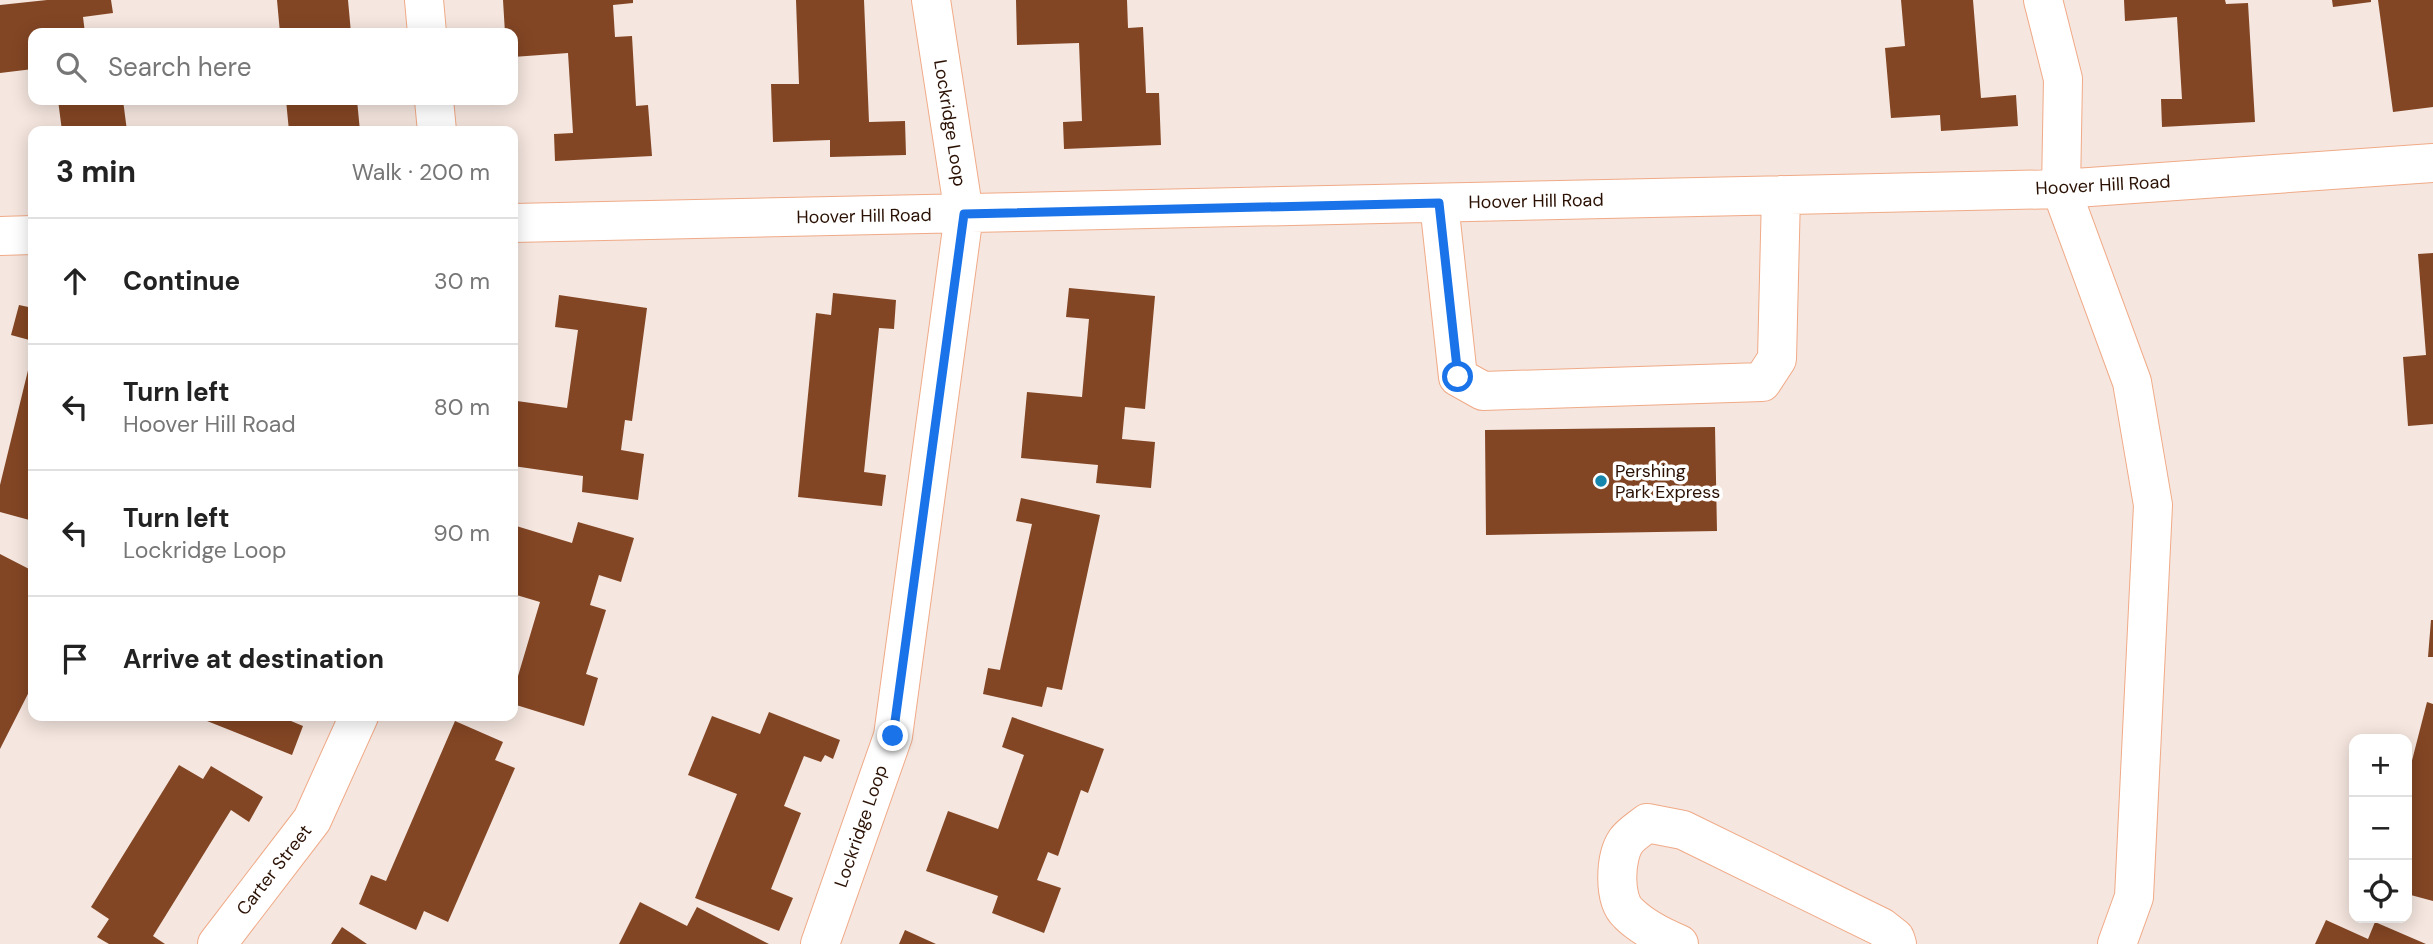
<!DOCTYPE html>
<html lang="en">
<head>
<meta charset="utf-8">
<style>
	body { margin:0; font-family:"DM Sans",sans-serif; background:#f6f6f6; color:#222 }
	.controls { position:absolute; right:21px; bottom:21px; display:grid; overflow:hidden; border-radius:14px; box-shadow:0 4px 18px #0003 }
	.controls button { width:63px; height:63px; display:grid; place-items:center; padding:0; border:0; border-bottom:2px solid #e0e0e0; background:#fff; color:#222; font:35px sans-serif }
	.stop { position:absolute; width:21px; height:21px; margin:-16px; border:5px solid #1a73e8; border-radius:50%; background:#fff }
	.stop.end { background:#1a73e8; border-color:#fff; box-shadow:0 2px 7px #0008 }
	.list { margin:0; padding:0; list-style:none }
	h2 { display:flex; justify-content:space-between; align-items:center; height:91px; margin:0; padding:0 28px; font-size:30px }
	h2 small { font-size:23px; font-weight:400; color:#767676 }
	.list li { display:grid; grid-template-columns:46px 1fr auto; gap:21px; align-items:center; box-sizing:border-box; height:126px; padding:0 28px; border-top:2px solid #e0e0e0 }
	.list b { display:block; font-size:26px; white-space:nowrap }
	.list p { margin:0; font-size:23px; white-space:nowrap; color:#767676 }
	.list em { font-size:23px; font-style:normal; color:#767676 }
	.icon { flex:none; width:38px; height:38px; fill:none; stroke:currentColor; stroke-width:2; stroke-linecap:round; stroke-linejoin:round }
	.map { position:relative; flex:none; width:2433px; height:944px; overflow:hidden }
	.search { position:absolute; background:#fff; box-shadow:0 4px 18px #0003; left:28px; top:28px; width:490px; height:77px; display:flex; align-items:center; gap:18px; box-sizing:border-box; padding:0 24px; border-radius:14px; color:#767676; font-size:26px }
	.panel { position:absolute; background:#fff; box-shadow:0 4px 18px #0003; left:28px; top:126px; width:490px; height:595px; border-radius:14px }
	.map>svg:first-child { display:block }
	.building { fill:#834624 }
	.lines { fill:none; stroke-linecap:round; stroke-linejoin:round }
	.minor-casing { stroke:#f0aa87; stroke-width:40 }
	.minor { stroke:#fff; stroke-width:38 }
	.route { stroke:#1a73e8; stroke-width:9 }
	.poi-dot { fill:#1686ac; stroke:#fff; stroke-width:2.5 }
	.labels { text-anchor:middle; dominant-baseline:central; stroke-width:7; stroke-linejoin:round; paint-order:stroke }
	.street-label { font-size:18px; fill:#2a1104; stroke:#fff }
	.poi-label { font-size:18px; fill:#2a1104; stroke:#fff; text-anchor:start }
</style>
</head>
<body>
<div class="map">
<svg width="2433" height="944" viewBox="0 0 2433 944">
	<rect width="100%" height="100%" fill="#f5e6df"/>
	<path class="building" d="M47,0H111L113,13L83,17L85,33H33V69L0,73V5Z
		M277,0H348L351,33H280Z
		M503,0H633V3L613,5L615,37L632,36L636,106L648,105L652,156L555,161L554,134L573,133L568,53L513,57V33H505Z
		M796,0H864L869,122L905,121L906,155L830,157V140L773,142L771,84H799Z
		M1016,0H1127L1128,28L1143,27L1146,93H1159L1161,145L1064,149L1063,122L1082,121L1079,43L1017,45Z
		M1901,0H1973L1981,98L2016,95L2018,126L1941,131L1940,115L1891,118L1885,48L1905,46Z
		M2124,0H2225L2226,4L2248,3L2255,122L2162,127L2161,99H2182L2177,17L2125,21Z
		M2332,0H2371V2L2333,7Z
		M2378,0H2433V107L2393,112Z
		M58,100H123L127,131H62Z
		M286,100H357L360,131H289Z
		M2433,253V424L2408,426L2403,357L2426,355L2418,254Z
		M1069,288L1155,296L1145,409L1125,407L1122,439L1155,442L1151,488L1096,483L1098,465L1021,458L1027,392L1082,397L1089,319L1066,317Z
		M833,293L896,300L894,329L879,328L864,472L886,475L882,506L798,497L816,313L831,315Z
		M559,295L647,308L632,421L625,420L621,450L644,454L638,500L582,492L583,476L513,466V433L517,401L567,408L578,330L555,327Z
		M19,305L33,308V341L11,335Z
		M32,354H33V521L0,512V485Z
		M1715,427L1717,531L1486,535L1485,430Z
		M1021,498L1100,515L1062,690L1047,687L1042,707L983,694L988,668L1000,670L1032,524L1016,521Z
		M578,522L634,538L621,582L599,575L590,605L606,610L586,674L598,678L584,726L513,704V675L518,676L540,602L513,594V525L572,543Z
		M0,554L33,571V684L0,749Z
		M2431,620H2433V657H2428Z
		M2427,702L2433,704V901L2407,894V780Z
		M769,712L840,740L833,759L825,755L821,762L804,756L784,806L801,813L771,889L793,898L779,931L695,898L737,794L688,775L712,716L760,734Z
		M203,716H279L303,726L292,755L202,719Z
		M1012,717L1104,749L1088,793L1081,790L1058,856L1048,852L1037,880L1061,888L1044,933L992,913L998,896L926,871L948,811L998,829L1024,755L1002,747Z
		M455,721L503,742L495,760L515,768L448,922L424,911L416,930L359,904L371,875L386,881Z
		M179,765L203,779L211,766L263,797L249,822L231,810L153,936L165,944H109L97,937L109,919L91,907Z
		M640,902L687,926L697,907L769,944H619Z
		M2326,920L2368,939L2375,922L2426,944H2315Z
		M342,927L367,944H331Z
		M905,930L936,944H899Z"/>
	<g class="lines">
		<defs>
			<path id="minor" d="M424,0L427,33
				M2043,0L2063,79L2061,189L2132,382L2153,505L2134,897L2117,944
				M434,100L437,131
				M1439,203L1458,377L1483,391L1762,382L1777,359L1781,195
				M513,223L2061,189L2433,163
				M0,236L33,235
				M217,944L312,820L359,716
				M820,944L893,736L964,214L931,0
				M1679,944C1662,937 1641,926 1628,913C1613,899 1615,857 1626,841C1631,834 1641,828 1647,823L1683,830L1881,927L1895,938L1897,944"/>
		</defs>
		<use href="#minor" class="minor-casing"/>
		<use href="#minor" class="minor"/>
	</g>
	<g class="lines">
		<path class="route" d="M893,736L964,214L1439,203L1458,377"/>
	</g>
	<circle class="poi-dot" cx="1601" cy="481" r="7"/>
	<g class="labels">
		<g class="street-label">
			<text transform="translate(950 123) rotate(81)">Lockridge Loop</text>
			<text transform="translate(2103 185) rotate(-3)">Hoover Hill Road</text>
			<text transform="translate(1536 201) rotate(-1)">Hoover Hill Road</text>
			<text transform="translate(864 216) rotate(-1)">Hoover Hill Road</text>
			<text transform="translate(861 826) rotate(-71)">Lockridge Loop</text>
			<text transform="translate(274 870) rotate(-52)">Carter Street</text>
		</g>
		<g class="poi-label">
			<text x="1615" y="471">Pershing<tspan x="1615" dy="21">Park Express</tspan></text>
		</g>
	</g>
</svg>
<div class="controls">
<button>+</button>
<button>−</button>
<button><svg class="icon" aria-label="locate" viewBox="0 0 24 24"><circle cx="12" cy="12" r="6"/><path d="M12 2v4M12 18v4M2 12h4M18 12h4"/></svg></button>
</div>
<div class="stop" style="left:1458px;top:377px"></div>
<div class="stop end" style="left:893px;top:736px"></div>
<div class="search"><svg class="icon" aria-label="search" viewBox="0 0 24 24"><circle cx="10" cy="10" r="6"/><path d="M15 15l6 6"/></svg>Search here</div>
<section class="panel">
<h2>3 min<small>Walk · 200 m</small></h2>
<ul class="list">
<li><svg class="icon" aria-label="ahead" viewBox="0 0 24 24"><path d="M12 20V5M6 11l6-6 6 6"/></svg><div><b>Continue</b></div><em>30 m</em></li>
<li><svg class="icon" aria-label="left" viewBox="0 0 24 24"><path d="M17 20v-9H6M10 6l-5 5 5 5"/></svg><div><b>Turn left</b><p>Hoover Hill Road</p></div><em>80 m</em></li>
<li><svg class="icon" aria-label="left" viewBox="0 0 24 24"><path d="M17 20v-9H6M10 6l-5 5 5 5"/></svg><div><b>Turn left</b><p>Lockridge Loop</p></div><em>90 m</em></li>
<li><svg class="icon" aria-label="arrive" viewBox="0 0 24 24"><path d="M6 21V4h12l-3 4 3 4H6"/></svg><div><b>Arrive at destination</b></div></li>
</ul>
</section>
</div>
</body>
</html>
